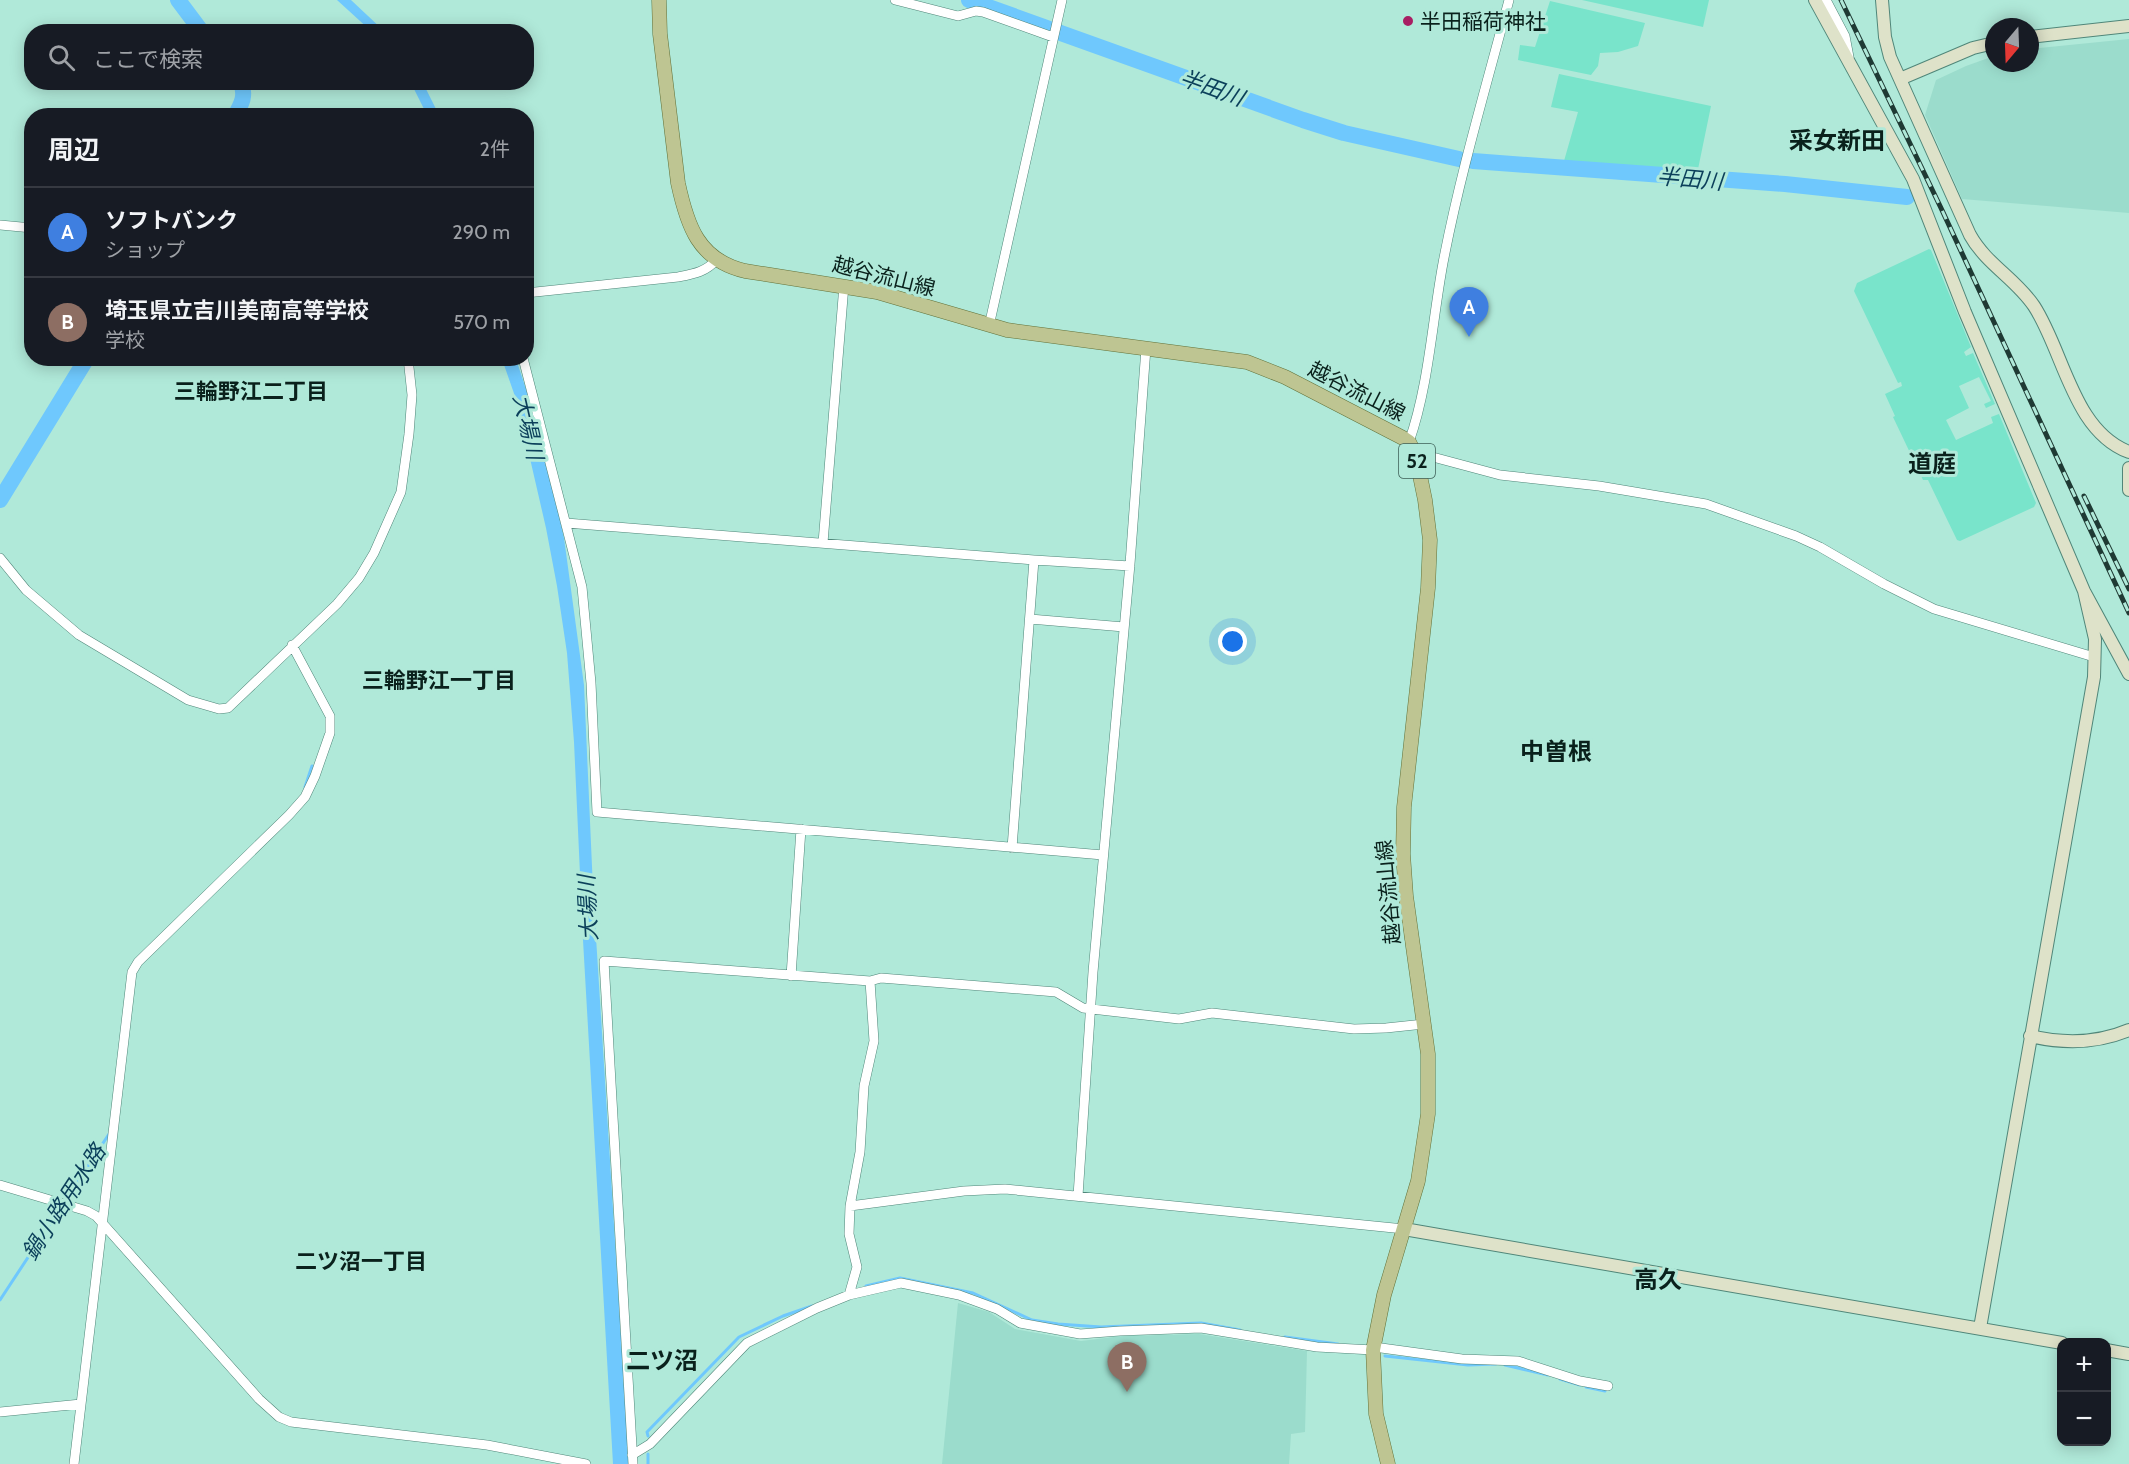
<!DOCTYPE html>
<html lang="ja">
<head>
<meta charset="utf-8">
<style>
	body { margin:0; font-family:Cabin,"Noto Sans JP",sans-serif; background:#242831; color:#f1f3f6 }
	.controls { position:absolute; right:18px; bottom:18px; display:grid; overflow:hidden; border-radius:12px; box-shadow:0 3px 15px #0003 }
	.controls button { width:54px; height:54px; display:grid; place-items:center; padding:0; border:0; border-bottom:2px solid #363941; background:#171b24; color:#f1f3f6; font:30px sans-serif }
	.compass { position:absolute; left:1985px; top:18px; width:54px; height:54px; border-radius:50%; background:#171b24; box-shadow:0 3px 15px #0003; rotate:199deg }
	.you { position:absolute; left:1233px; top:642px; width:21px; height:21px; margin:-15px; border:4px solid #fff; border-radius:50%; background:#1a73e8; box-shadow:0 0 0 9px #1a73e833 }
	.badge { display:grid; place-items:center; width:39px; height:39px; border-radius:50%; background:#d093b4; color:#fff; font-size:20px; font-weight:700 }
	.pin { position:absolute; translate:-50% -50px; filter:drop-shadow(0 2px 3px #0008) }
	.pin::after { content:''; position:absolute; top:32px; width:21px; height:18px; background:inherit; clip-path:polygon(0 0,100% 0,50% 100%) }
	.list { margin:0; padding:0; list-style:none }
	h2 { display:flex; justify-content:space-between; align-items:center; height:78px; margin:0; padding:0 24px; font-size:26px }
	h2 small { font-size:20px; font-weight:400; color:#9ea1a6 }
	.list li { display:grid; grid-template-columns:39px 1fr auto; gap:18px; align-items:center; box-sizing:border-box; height:90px; padding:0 24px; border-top:2px solid #363941 }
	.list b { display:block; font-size:22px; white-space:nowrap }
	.list p { margin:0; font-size:20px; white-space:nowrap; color:#9ea1a6 }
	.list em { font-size:20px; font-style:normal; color:#9ea1a6 }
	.icon { flex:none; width:33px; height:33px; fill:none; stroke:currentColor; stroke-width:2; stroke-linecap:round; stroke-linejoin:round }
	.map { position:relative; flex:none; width:2129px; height:1464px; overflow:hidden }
	.search { position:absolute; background:#171b24; box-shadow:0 3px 15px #0003; left:24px; top:24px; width:510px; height:66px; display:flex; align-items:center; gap:15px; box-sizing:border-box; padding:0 21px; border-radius:24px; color:#9ea1a6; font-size:22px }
	.panel { position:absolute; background:#171b24; box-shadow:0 3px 15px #0003; left:24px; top:108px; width:510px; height:258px; border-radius:24px }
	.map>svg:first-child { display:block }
	.built { fill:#9bdccc }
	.green { fill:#79e4cb }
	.water { fill:#6fc8fd }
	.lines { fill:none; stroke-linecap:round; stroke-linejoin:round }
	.stream { stroke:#6fc8fd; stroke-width:3 }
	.river { stroke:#6fc8fd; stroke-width:16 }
	.street-casing { stroke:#508679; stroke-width:10 }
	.secondary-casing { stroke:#508679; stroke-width:14 }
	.primary-casing { stroke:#62723a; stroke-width:15 }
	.street { stroke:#fff; stroke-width:9 }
	.secondary { stroke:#dee2c9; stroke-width:12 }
	.primary { stroke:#bec592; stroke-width:14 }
	.rail-casing { stroke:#1f3a34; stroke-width:5 }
	.rail { stroke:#b0e9d9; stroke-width:3; stroke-dasharray:9; stroke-linecap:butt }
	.poi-dot { fill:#a81e63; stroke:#b0e9d9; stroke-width:2 }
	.labels { text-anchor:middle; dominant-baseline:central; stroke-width:6; stroke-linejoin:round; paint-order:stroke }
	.shield { fill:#b0e9d9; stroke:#3c5d55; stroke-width:1.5 }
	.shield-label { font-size:20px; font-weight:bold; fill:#0a211c }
	.poi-label { font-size:21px; fill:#0a211c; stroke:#b0e9d9; text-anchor:start }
	.street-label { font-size:21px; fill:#0a211c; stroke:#b0e9d9 }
	.water-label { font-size:22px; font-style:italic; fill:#0b3f5a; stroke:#b0e9d9 }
	.neighbourhood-label { font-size:22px; font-weight:bold; fill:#0a211c; stroke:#b0e9d9 }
	.quarter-label { font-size:24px; font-weight:bold; fill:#0a211c; stroke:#b0e9d9 }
</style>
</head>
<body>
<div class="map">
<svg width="2129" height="1464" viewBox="0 0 2129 1464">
	<rect width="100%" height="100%" fill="#b0e9d9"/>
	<path class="built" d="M2129,39V213L1962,199L1925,115L1936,80L1966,66L1994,56V63H2030V49Z
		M958,1303L989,1312L1015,1329L1081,1341L1122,1336L1199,1334L1307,1351L1305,1432L1291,1434L1289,1464H942Z"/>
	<path class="green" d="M1582,0H1709L1703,27Z
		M1550,1L1645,23L1638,46L1618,52L1600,53L1598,66L1591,75L1518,60L1520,45L1535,47Z
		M1559,74L1711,106L1697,174L1564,161L1578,112L1551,107Z
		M1929,249L1931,250L1971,347L1964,352L1966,356L1973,353L1995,404L1986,408L1984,404L1991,401L1979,377L1959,386L1969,408L1946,420L1956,440L1993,423L1991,417L1999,414L2036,503L2034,507L1960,541L1957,540L1928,480H1923L1893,417L1895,416L1885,394L1902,386L1901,382L1898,383L1854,291L1857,283Z"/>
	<path class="water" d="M337,0H351L384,31H371Z
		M411,83H423L439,115H427Z
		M502,359H516L545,446L564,538L584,685L593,889L629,1464H613L583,940L574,742L567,653L557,586L546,528L517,402Z"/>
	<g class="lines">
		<path class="stream" d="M305,787L312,766
			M866,1286L900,1278L973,1293L1032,1320L1058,1324L1101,1327L1201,1323L1240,1330
			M0,1300L109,1134
			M1285,1337L1338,1344
			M1385,1356L1468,1365L1496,1364
			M1505,1365L1548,1375
			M1560,1379L1580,1385
			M1586,1387L1605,1391
			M648,1436L647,1432L739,1337L783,1316L812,1306
			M648,1454V1464"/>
		<path class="river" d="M178,0L202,32
			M969,0L1303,120L1344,133L1459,159
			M235,116C242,103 246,96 241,82
			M1473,161L1785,184L1907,197
			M0,500L87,358"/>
		<defs>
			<path id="street" d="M895,0L958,16L976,11L983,12L1053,37
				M1826,0L1845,36L1849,57
				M0,225L32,228
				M526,293L678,277C693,274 706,272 716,260
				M989,326L1062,0
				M523,358L582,587L591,683L597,812L1103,855
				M1409,442C1429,385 1432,322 1443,263C1460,174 1486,87 1509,0
				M1414,452L1500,475L1599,486L1706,504L1796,536L1820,547L1884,584L1934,609L2094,657
				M566,523L1034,560L1130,566
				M823,543L844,285
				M0,558L26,590L79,635L188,700L219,709L228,708L337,604L359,578L374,553L401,492L409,434L412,395L408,358
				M1030,619L1124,627
				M1012,848L1034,560
				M791,976L801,829
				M870,981L874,1041L864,1086L860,1152L850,1206L964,1191L1005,1189L1404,1229
				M0,1185L87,1211L96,1216L259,1399L279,1417L291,1422L487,1445L586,1464
				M1078,1196L1093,972L1130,564L1146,348
				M849,1295L857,1267L849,1234L850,1206
				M1374,1347L1462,1359L1518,1361L1580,1381L1608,1386
				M0,1412L81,1404
				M632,1455L650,1444L747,1343L817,1308L849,1295L901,1283L959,1295L997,1309L1020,1323L1080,1334L1120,1331L1201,1328L1317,1347L1373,1350
				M74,1464L132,972L138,962L289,815L305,797L315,776L330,733V716L292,645
				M633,1464L604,961L870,981L881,978L1056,992L1083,1008L1179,1019L1212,1013L1354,1029L1386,1028L1424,1024"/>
			<path id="secondary" d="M1815,0L1913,179L1965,312L2084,591L2129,674
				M1882,0L1885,37L1890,57L1970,235C1986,264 2016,279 2034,306C2064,352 2073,431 2129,452
				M2030,37L2129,26
				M1900,79L1973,48L1994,43
				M2129,468V490
				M2030,1036C2064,1044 2096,1044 2129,1030
				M1404,1229L2062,1343
				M1980,1328L2094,677L2095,639L2084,591
				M2106,1350L2129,1354"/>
			<path id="primary" d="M659,0L660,34L678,183C687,225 698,260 745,271L877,292L1007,330L1247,362L1285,377L1403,438L1409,442L1414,452L1418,466L1425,500L1430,540L1428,588L1404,807L1403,854L1406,896L1428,1054V1114L1418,1181L1384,1295L1373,1350L1376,1414L1388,1464"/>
		</defs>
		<use href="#street" class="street-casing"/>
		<use href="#secondary" class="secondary-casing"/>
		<use href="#primary" class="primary-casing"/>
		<use href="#street" class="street"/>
		<use href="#secondary" class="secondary"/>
		<use href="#primary" class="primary"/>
		<defs>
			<path id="rail" d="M1841,0L1941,208L2129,613
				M2084,496L2129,589"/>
		</defs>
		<use href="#rail" class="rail-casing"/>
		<use href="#rail" class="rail"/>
	</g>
	<circle class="poi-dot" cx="1408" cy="21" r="6"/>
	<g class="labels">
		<rect class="shield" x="1399" y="444" width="36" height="34" rx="4.5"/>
		<g class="shield-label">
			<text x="1417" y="461">52</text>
		</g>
		<g class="poi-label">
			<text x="1420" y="21">半田稲荷神社</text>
		</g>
		<g class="street-label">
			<text transform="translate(884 276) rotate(14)">越谷流山線</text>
			<text transform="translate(1357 391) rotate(27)">越谷流山線</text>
			<text transform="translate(1388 892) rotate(-95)">越谷流山線</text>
		</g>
		<g class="water-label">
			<text transform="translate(1212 88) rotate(20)">半田川</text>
			<text transform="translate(1690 179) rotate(5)">半田川</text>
			<text transform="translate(528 427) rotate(77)">大場川</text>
			<text transform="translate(588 908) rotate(-93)">大場川</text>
			<text transform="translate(64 1202) rotate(-57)">鍋小路用水路</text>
		</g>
		<g class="neighbourhood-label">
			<text x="251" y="391">三輪野江二丁目</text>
			<text x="439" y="680">三輪野江一丁目</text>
			<text x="361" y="1261">二ツ沼一丁目</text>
		</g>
		<g class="quarter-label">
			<text x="1837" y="140">采女新田</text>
			<text x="1932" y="463">道庭</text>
			<text x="1556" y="751">中曽根</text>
			<text x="1658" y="1279">高久</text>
			<text x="662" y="1360">二ツ沼</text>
		</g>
	</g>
</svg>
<div class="controls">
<button>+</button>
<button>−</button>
</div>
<svg class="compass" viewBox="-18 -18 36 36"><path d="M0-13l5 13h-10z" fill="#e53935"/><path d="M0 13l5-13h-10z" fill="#9ea1a6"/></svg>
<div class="you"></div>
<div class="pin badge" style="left:1469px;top:337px;background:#3f7fe0">A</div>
<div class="pin badge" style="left:1127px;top:1392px;background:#8d6e63">B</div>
<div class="search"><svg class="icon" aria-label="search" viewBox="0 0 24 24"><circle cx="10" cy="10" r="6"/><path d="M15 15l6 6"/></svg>ここで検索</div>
<section class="panel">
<h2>周辺<small>2件</small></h2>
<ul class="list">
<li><span class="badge" style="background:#3f7fe0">A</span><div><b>ソフトバンク</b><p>ショップ</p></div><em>290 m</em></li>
<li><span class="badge" style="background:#8d6e63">B</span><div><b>埼玉県立吉川美南高等学校</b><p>学校</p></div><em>570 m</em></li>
</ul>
</section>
</div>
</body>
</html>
